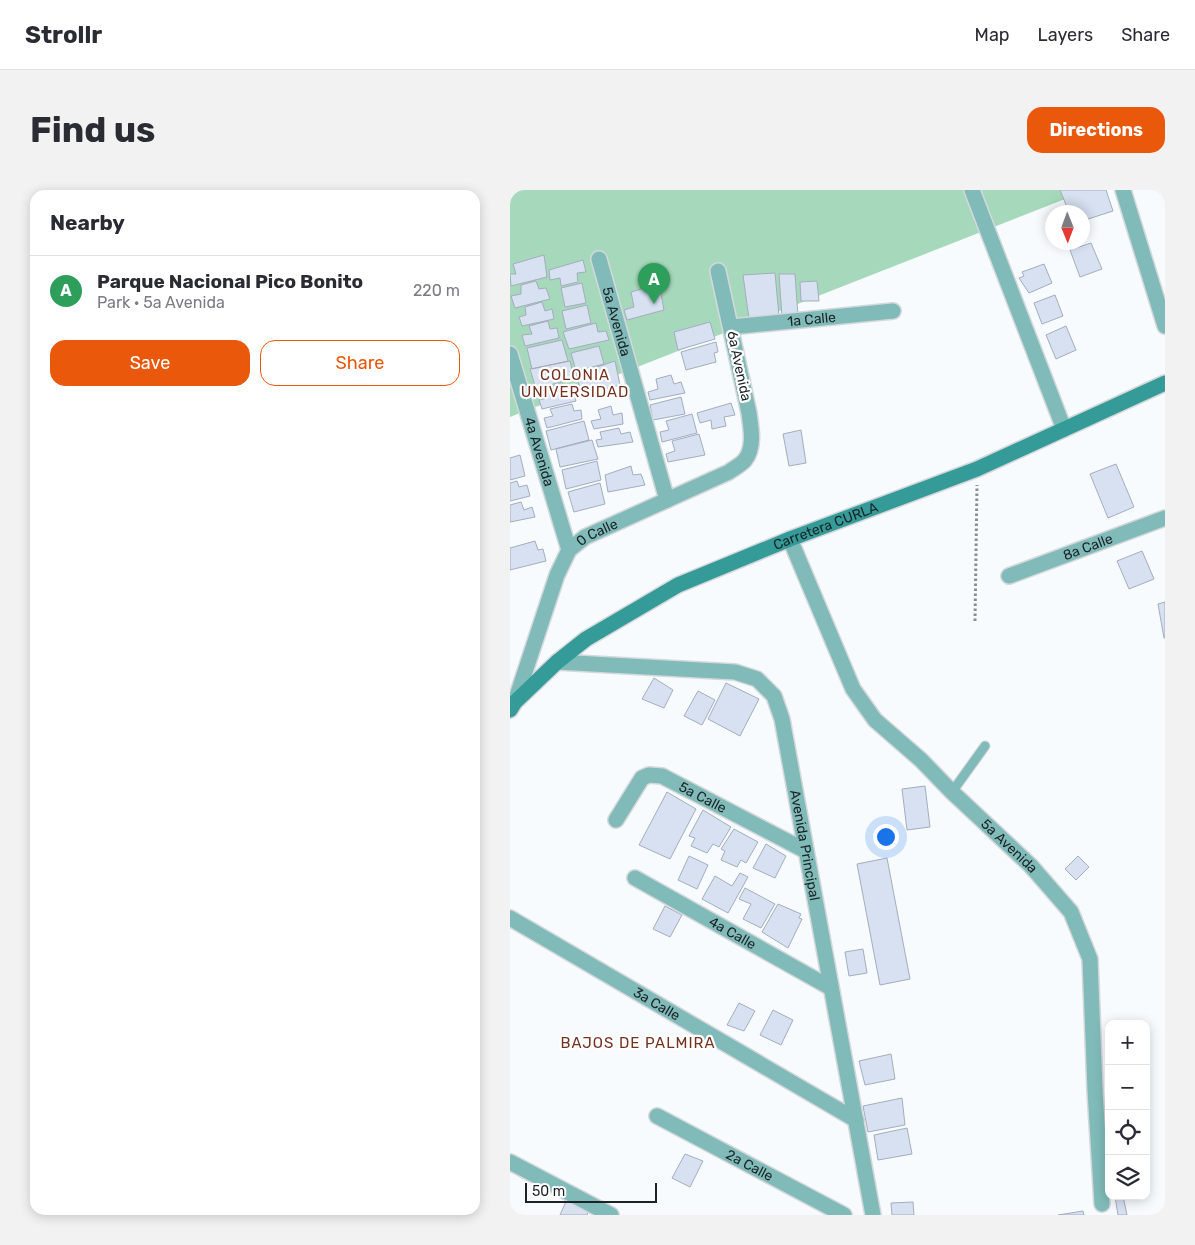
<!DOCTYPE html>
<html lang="en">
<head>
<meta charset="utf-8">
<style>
	body { margin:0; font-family:Rubik,sans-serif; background:#f2f2f3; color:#2b2b33 }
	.controls { position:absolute; right:15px; bottom:15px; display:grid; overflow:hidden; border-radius:10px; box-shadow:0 2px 12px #0003 }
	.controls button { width:45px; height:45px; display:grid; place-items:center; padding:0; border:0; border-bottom:1px solid #e1e1e2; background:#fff; color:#2b2b33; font:25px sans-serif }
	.compass { position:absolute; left:535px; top:15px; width:45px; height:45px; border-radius:50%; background:#fff; box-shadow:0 2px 12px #0003; rotate:179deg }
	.scale { position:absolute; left:15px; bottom:12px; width:132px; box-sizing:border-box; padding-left:5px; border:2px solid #1b2326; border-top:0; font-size:14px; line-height:18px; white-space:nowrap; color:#1b2326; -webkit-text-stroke:4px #fff; paint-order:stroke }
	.you { position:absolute; left:375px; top:646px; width:18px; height:18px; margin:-12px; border:4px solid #fff; border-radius:50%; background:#1a73e8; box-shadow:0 0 0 8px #1a73e833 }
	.badge { display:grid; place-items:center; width:32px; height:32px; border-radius:50%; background:#ea580c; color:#fff; font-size:16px; font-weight:700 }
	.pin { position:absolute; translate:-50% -41px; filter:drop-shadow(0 1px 2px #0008) }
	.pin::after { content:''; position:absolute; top:26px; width:18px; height:15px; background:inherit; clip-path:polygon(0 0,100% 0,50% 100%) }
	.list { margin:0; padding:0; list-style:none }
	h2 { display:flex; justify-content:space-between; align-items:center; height:65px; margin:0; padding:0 20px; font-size:21px }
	h2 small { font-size:16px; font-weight:400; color:#7c7c81 }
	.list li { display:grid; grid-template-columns:32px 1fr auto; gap:15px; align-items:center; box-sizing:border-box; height:70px; padding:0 20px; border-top:1px solid #e1e1e2 }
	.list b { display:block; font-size:19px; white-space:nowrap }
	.list p { margin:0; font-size:16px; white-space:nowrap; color:#7c7c81 }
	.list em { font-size:16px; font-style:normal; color:#7c7c81 }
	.actions { display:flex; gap:10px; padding:15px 20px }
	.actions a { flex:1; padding:11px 0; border:1px solid #ea580c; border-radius:15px; text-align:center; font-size:18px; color:#ea580c }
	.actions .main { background:#ea580c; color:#fff }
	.icon { flex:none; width:28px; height:28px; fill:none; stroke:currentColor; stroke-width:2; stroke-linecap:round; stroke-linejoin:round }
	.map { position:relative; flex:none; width:655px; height:1025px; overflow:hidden; border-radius:15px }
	header { display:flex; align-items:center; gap:30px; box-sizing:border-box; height:70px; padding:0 25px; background:#fff; border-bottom:1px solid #e1e1e2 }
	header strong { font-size:24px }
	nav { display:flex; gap:28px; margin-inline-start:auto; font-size:18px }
	.intro { display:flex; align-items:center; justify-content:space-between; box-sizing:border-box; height:120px; padding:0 30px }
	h1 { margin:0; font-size:35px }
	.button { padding:12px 22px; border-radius:15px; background:#ea580c; color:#fff; font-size:18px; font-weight:700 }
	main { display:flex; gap:30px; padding:0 30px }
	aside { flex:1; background:#fff; border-radius:15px; box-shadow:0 2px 12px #0003 }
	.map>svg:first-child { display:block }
	.green { fill:#a6d9bb }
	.building { fill:#d7e1f1; stroke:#a4adbd }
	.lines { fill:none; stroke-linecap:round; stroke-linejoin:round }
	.service-casing { stroke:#d4d8db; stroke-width:11 }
	.minor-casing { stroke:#d4d8db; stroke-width:18 }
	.secondary-casing { stroke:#d4d8db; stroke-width:18 }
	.path { stroke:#888e90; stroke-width:3; stroke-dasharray:2.5 2.5; stroke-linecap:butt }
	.service { stroke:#80bbb9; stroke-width:9 }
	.minor { stroke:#80bbb9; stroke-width:15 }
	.secondary { stroke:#349b99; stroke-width:15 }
	.labels { text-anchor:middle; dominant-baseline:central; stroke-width:4.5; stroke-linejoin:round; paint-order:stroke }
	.street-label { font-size:14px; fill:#1b2326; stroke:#fff }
	.neighbourhood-label { font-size:15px; letter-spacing:1px; fill:#74311d; stroke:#fff }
</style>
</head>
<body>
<header>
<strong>Strollr</strong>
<nav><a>Map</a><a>Layers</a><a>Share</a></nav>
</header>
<div class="intro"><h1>Find us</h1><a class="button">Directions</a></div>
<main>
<aside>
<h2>Nearby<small></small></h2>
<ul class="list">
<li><span class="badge" style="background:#2e9e5b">A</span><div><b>Parque Nacional Pico Bonito</b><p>Park · 5a Avenida</p></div><em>220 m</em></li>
</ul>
<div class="actions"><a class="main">Save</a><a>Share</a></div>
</aside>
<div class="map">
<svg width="655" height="1025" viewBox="0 0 655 1025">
	<rect width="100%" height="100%" fill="#f7fbfd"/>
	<path class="green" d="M0,0H578L0,227Z"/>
	<path class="building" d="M550,0H596L603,21L572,31V22H559Z
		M581,53L592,79L570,87L560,60Z
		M34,65L37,87L1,96L0,84H6L3,74Z
		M73,70L76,82L67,83L68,92L51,96L50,88L40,90L39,80Z
		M534,74L542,93L519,103L509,88L514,86L512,82Z
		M265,83L269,126L239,129L233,85Z
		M269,84H285L288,126L272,127Z
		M26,91L29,99L36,98L40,109L5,118L1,106L11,104V95Z
		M307,91L309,111H291L290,92Z
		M72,93L76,113L55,117L51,98Z
		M149,94L154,120L117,130L114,120L124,117L121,102Z
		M545,105L553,126L532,134L524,113Z
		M32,112L35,121L42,119L44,129L12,136L9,127L16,125L15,117Z
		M77,115L81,133L56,139L52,121Z
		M38,131L40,139L47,138L49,148L15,156L12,145L22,144L19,136Z
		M200,132L205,149L168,160L164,142Z
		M86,133L88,142L96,141L99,150L59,159L53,142Z
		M556,136L566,160L546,169L536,145Z
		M52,150L58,171L22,179L17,158Z
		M206,152L208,162L204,163L206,172L176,180L171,162Z
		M89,156L94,174L66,181L61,163Z
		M60,171L64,188L26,199L20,179Z
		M105,171L110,195L72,205L66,184Z
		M161,185L164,194L171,192L175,203L140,210L138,202L148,199L146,189Z
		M54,193L56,202L63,200L66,211L32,219L29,210L37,208L35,198Z
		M171,207L175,224L143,230L140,215Z
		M221,213L225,225L214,227L216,236L202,239L201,230L190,233L187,223Z
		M62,214L64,221L71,220L72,229L37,238L34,228L43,226L40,219Z
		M101,216L103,225L112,223L113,234L84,239L81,231L91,229L88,220Z
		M182,224L187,243L152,252L150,242L159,240L156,231Z
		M74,231L79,250L41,260L36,241Z
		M109,238L111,244L120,242L123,252L88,257L86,250L92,249L90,242Z
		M291,240L296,273L279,276L273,244Z
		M189,244L195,265L158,272L156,264L165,261L162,251Z
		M82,250L88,269L50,277L46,259Z
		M10,265L15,286L0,290V268Z
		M87,271L91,290L56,299L52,280Z
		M606,274L624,317L598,328L580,284Z
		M121,276L123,285L131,284L135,295L98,302L95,285Z
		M7,291L9,297L17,295L20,306L0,311V293Z
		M90,293L95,314L64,322L58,302Z
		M11,312L14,320L22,317L25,327L0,332V315Z
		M25,351L28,360L33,359L36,371L0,380V358Z
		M632,361L644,389L619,399L607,371Z
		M655,412V448H654L648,414Z
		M144,488L163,500L154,518L132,509Z
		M216,493L249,509L230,546L198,529Z
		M188,501L205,510L192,535L174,526Z
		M415,596L420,637L397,640L392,599Z
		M157,602L186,619L160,669L129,655Z
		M193,620L221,637L209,657L203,654L197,663L181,656L185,648L179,646Z
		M224,639L248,652L236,673L231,670L227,677L211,670L215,661L211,659Z
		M256,654L276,666L265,688L243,678Z
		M179,666L198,675L187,699L168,690Z
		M568,666L579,677L566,690L555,679Z
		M377,668L400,789L370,795L347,674Z
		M230,683L238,687L218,723L192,709L205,686L222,696Z
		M235,698L265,714L251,738L233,729L241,714L229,709Z
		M268,714L291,724L289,728L292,729L278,758L252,742Z
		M155,716L172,725L160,747L143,739Z
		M353,759L357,783L339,786L335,762Z
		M229,813L245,821L234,841L217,835Z
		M263,820L283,830L271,855L250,845Z
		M381,864L385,889L355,895L349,871Z
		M392,908L395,935L358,942L353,916Z
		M397,938L402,964L368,970L364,945Z
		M175,964L193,971L180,997L162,988Z
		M605,1006H613L617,1025H608Z
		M57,1009L79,1020L77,1025H50Z
		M403,1012L404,1025H382L381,1013Z
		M573,1021L574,1025H548Z"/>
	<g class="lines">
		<defs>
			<path id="service" d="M442,602L475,556"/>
			<g id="minor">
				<path d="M462,0L554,239"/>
				<path d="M613,0L655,136"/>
				<path id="s1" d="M89,69L157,310"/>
				<path id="s2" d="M221,137L383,121"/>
				<path id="s3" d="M0,164L59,360"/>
				<path id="s4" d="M280,349L343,499L365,530L411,570L442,602L521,676L561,722L580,769L585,900L592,1014"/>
				<path id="s5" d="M499,386L655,328"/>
				<path id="s6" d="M47,472L225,482L247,489L264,506L272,529L363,1025"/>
				<path id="s7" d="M5,512L47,385L59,360L75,347L219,282C224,278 231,275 235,270C245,257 241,238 239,223L208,81"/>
				<path id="s8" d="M106,630L132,588L139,585L152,586L296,661"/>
				<path id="s9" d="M125,688L321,798"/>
				<path id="s10" d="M0,728L346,930"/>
				<path id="s11" d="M147,926L334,1025"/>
				<path d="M0,972L101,1025"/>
			</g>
			<g id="secondary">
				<path id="s12" d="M0,520L5,512L47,472L76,449L168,395L280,349L467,279L655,193"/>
			</g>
		</defs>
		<use href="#service" class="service-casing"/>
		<use href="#minor" class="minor-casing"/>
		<use href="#secondary" class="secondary-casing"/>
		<path class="path" d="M465,431L467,295"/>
		<use href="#service" class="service"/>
		<use href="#minor" class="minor"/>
		<use href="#secondary" class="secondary"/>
	</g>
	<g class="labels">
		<g class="street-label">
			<text stroke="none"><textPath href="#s2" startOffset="81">1a Calle</textPath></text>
			<text stroke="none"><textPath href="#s1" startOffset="65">5a Avenida</textPath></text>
			<text transform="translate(229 176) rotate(78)">6a Avenida</text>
			<text stroke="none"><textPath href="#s3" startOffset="102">4a Avenida</textPath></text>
			<text stroke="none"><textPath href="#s12" startOffset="370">Carretera CURLA</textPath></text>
			<text stroke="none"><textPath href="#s7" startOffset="195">0 Calle</textPath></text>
			<text stroke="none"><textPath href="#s5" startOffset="84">8a Calle</textPath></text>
			<text stroke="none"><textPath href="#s8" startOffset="116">5a Calle</textPath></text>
			<text stroke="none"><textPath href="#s6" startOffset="378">Avenida Principal</textPath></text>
			<text stroke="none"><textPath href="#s4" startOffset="385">5a Avenida</textPath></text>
			<text stroke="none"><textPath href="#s9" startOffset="112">4a Calle</textPath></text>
			<text stroke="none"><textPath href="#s10" startOffset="170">3a Calle</textPath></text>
			<text stroke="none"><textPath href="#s11" startOffset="105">2a Calle</textPath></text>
		</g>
		<g class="neighbourhood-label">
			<text x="65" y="185">COLONIA<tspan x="65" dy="17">UNIVERSIDAD</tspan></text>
			<text x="128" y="853">BAJOS DE PALMIRA</text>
		</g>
	</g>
</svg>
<div class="controls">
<button>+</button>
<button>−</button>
<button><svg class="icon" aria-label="locate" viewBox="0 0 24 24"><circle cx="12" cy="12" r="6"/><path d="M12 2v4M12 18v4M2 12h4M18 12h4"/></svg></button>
<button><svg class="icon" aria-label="layers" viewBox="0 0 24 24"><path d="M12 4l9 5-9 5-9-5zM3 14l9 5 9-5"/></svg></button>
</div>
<svg class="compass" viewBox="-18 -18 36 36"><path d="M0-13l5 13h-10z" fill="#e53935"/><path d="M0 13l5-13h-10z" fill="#7c7c81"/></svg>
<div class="scale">50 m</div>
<div class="you"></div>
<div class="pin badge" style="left:144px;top:114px;background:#2e9e5b">A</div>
</div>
</main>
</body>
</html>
